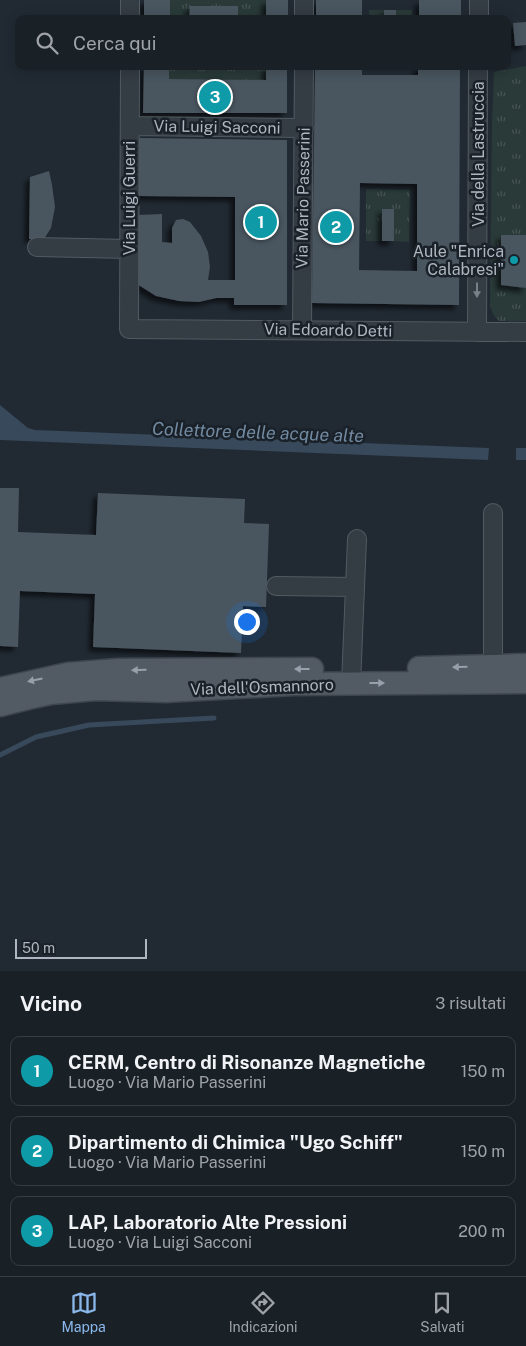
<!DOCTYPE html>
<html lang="it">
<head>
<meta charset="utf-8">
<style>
	body { margin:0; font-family:"Public Sans",sans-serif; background:#22282e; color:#f1f3f6 }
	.scale { position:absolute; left:15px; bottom:12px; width:132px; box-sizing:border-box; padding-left:5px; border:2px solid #aeb7c1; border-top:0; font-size:14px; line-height:18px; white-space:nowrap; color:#aeb7c1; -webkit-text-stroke:4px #1a2128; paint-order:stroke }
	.you { position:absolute; left:246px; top:621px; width:18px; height:18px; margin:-12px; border:4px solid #fff; border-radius:50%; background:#1a73e8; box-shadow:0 0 0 8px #1a73e833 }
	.badge { display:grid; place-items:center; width:32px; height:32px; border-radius:50%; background:#8ab7ea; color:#fff; font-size:16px; font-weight:700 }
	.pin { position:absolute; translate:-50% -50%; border:2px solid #fff; box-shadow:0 1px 5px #0006 }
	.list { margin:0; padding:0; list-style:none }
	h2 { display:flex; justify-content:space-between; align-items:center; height:65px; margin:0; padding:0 20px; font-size:21px }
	h2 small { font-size:16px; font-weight:400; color:#9fa3a7 }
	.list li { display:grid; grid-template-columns:32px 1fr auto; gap:15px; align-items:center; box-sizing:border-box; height:70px; margin:0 10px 10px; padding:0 10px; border:1px solid #373e43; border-radius:10px }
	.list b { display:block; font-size:19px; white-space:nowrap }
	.list p { margin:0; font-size:16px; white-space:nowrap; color:#9fa3a7 }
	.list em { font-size:16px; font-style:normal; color:#9fa3a7 }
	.icon { flex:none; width:28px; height:28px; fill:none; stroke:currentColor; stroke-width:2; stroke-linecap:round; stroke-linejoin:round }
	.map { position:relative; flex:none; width:526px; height:971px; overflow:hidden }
	.search { position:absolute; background:#192026; box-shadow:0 2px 12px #0003; left:15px; right:15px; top:15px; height:55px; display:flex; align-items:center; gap:12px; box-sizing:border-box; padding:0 18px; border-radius:10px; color:#9fa3a7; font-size:19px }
	.sheet { height:305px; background:#192026 }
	nav { display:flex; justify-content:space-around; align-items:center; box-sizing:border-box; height:70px; border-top:1px solid #373e43; background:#192026; font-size:14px; color:#9fa3a7 }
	nav a { display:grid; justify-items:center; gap:2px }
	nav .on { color:#8ab7ea }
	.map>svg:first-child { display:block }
	.grass { fill:url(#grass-tufts) }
	.water { fill:#38495b }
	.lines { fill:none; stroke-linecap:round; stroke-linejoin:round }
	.stream { stroke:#38495b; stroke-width:5 }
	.building { fill:#4a555f; fill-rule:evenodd; filter:url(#shadow) }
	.minor-casing { stroke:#525a62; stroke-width:20 }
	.major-casing { stroke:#3e454d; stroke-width:25 }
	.minor { stroke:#343c44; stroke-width:18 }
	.major { stroke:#525b64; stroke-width:22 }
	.oneway { fill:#778089 }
	.oneway2 { fill:#97a0aa }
	.culture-dot { fill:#0f9aa8; stroke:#1a2128; stroke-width:2 }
	.labels { text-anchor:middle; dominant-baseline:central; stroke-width:5; stroke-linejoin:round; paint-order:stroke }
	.street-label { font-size:16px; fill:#aeb7c1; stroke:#1a2128 }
	.poi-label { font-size:16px; fill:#aeb7c1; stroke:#1a2128; text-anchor:end }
	.water-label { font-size:18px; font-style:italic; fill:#728aa1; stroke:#1a2128 }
</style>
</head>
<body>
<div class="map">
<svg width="526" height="971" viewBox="0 0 526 971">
	<defs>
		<pattern id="grass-tufts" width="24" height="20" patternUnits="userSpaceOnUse" patternTransform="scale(1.25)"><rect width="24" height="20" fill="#293a39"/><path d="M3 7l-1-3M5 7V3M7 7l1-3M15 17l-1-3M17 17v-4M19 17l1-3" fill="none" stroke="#465454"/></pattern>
		<filter id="shadow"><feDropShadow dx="-4.5" dy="4.5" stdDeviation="2.5" flood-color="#0009"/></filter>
	</defs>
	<rect width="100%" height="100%" fill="#212a33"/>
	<path class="grass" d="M170,0H266V19H238L237,6H190L189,19H170Z
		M369,10H384V19H369Z
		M396,10H412V19H396Z
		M169,66H266V80L169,79Z
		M368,66H412V69H368Z
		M526,66V235H501V285L526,288V321H499L493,314L490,306L492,124L494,72Z
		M366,189L410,190L409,242L394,241V209H382V241H366Z"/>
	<path class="water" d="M0,405L28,428L35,430L489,448L488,460L0,440Z
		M516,448H526V460H516Z"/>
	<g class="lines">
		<path class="stream" d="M0,755L36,737L89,725L214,718"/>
	</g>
	<path class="building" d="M144,0H170V19H144Z
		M266,0H288V19H266Z
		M316,0H362V19H316Z
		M419,0H461V19H419Z
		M190,6H238V19H189Z
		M384,10H396V19H384Z
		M526,22V45L515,46L513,23Z
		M144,66H169V79L266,80V66H287V113H143Z
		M315,66H362V75H418V66H460L459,305L312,303ZM360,183L417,184V271L359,270Z
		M139,138L287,140V305H234V298H216L199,302L179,301L156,296L137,284V215L162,214V242L172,243V228L176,220L183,219L190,222L201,236L208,252L210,267L208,280H235V197L139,196Z
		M49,171L52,185L55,207L51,228L44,239H29L30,177Z
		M382,209H394V241H382Z
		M501,235H526V288L501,285Z
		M0,488H19L18,532L96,535L98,493L245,499L244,523L269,524L266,607L243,606L241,653L93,647L95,594L20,591L18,647L0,646Z"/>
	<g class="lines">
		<defs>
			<path id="minor" d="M130,19V0
				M304,19V0
				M479,19V0
				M130,66L129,329L526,332
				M130,126L304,128
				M37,247L129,249
				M302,330L304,66
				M477,332L478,66
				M493,513V666
				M276,586L355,587
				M351,684L357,539"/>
			<path id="major" d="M419,668L526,665
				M0,689L68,674L118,670L312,669
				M0,705L28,698L51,693L96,689L166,691L293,684L526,682"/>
		</defs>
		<use href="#minor" class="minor-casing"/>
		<use href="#major" class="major-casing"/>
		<use href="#minor" class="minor"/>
		<use href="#major" class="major"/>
	</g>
	<defs><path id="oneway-solid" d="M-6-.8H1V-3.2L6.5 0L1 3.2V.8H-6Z" transform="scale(1.25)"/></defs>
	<use class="oneway" href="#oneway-solid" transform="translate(477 290) rotate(90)"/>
	<g class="oneway2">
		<use href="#oneway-solid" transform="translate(460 667) rotate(179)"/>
		<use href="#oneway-solid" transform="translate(302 669) rotate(180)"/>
		<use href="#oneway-solid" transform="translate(139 670) rotate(179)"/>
		<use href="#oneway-solid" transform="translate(35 680) rotate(168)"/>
		<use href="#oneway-solid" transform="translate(377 683)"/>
	</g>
	<circle class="culture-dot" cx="514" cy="260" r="5"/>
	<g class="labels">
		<g class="street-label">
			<text transform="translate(217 127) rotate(1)">Via Luigi Sacconi</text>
			<text transform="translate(478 154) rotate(-90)">Via della Lastruccia</text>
			<text transform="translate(129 198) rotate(-90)">Via Luigi Guerri</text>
			<text transform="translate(303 198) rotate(-89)">Via Mario Passerini</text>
			<text transform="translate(328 330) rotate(1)">Via Edoardo Detti</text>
			<text transform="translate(262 687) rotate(-2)">Via dell'Osmannoro</text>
		</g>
		<g class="poi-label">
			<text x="504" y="251">Aule "Enrica<tspan x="504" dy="18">Calabresi"</tspan></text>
		</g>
		<g class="water-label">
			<text transform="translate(258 432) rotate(2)">Collettore delle acque alte</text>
		</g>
	</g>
</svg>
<div class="scale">50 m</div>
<div class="you"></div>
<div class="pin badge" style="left:261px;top:222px;background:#0f9aa8">1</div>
<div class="pin badge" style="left:336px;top:227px;background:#0f9aa8">2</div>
<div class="pin badge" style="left:215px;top:97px;background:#0f9aa8">3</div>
<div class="search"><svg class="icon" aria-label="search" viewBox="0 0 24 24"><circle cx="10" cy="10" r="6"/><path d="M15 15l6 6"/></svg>Cerca qui</div>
</div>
<section class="sheet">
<h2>Vicino<small>3 risultati</small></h2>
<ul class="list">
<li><span class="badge" style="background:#0f9aa8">1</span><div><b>CERM, Centro di Risonanze Magnetiche</b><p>Luogo · Via Mario Passerini</p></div><em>150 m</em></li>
<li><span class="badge" style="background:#0f9aa8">2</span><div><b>Dipartimento di Chimica &quot;Ugo Schiff&quot;</b><p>Luogo · Via Mario Passerini</p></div><em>150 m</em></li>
<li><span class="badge" style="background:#0f9aa8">3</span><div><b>LAP, Laboratorio Alte Pressioni</b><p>Luogo · Via Luigi Sacconi</p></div><em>200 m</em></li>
</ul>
</section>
<nav>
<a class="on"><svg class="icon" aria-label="map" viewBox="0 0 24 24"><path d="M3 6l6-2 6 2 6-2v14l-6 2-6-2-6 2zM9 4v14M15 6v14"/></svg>Mappa</a>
<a><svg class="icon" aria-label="directions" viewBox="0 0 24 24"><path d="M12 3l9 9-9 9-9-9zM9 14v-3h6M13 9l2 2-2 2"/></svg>Indicazioni</a>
<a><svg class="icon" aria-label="saved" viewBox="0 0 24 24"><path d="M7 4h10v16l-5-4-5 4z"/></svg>Salvati</a>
</nav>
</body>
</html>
